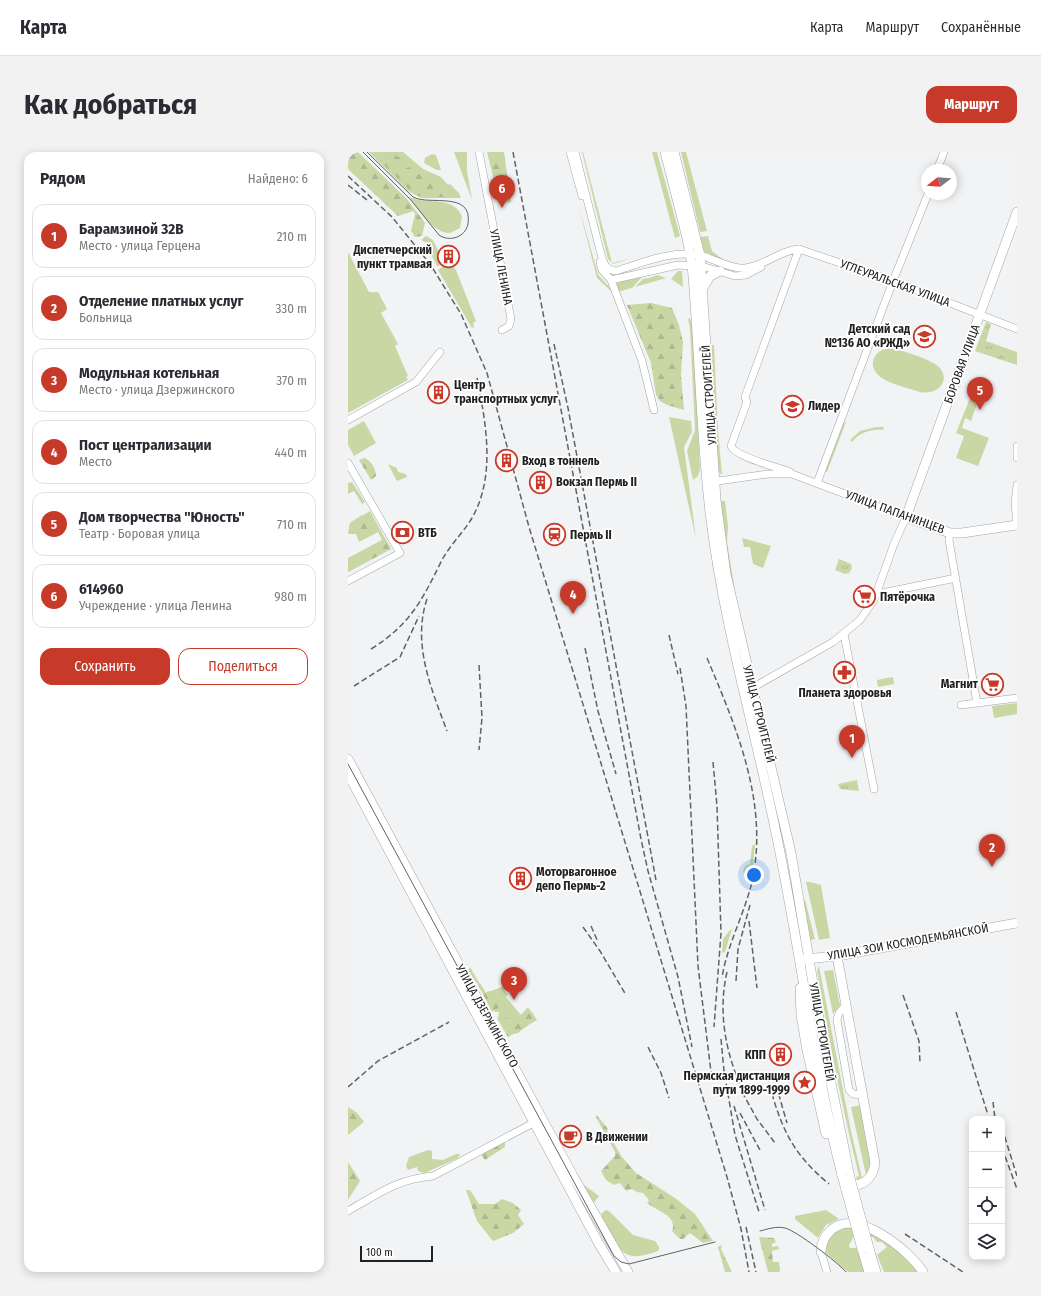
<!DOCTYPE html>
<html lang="ru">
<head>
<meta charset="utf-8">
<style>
	body { margin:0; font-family:"Fira Sans Condensed",sans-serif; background:#f2f2f3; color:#2b2b33 }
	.controls { position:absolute; right:12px; bottom:12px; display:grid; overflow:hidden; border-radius:8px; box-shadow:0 2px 10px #0003 }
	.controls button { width:36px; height:36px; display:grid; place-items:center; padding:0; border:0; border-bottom:1px solid #e1e1e2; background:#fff; color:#2b2b33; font:20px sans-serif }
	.compass { position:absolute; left:573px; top:12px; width:36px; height:36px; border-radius:50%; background:#fff; box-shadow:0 2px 10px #0003; rotate:253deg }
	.scale { position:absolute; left:12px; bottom:10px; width:73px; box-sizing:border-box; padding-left:4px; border:2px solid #212122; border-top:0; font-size:11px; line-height:14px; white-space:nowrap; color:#212122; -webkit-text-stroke:3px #fff; paint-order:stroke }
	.you { position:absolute; left:406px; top:723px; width:14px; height:14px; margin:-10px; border:3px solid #fff; border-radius:50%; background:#1a73e8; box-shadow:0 0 0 6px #1a73e833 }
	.badge { display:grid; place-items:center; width:26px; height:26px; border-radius:50%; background:#c73a2a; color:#fff; font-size:13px; font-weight:700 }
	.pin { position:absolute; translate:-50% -33px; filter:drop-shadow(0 1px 2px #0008) }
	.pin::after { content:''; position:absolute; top:21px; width:14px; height:12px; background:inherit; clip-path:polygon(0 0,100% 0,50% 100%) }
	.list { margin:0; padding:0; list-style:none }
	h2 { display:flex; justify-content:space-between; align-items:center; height:52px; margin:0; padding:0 16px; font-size:17px }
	h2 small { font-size:13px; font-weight:400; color:#7c7c81 }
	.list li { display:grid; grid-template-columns:26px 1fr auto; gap:12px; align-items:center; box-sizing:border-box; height:64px; margin:0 8px 8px; padding:0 8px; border:1px solid #e1e1e2; border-radius:12px }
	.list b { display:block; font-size:15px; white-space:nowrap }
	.list p { margin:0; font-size:13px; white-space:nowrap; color:#7c7c81 }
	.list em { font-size:13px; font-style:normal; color:#7c7c81 }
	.actions { display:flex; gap:8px; padding:12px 16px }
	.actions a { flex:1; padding:9px 0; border:1px solid #c73a2a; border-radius:12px; text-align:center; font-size:14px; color:#c73a2a }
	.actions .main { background:#c73a2a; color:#fff }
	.icon { flex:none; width:22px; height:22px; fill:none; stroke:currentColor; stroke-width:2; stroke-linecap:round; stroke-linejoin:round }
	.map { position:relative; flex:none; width:669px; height:1120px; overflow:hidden; border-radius:12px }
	header { display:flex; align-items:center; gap:24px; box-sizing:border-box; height:56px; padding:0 20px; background:#fff; border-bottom:1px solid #e1e1e2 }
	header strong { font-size:19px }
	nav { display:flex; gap:22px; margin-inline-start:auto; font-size:14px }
	.intro { display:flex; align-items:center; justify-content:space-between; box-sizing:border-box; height:96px; padding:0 24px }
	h1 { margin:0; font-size:28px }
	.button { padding:10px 18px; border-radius:12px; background:#c73a2a; color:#fff; font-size:14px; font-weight:700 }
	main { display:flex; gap:24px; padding:0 24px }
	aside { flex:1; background:#fff; border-radius:12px; box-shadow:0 2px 10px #0003 }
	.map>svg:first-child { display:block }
	.green { fill:#c9d7a5 }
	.forest { fill:url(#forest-firs) }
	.park { fill:url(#park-tufts) }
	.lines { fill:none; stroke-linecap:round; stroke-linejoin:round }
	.minor-casing { stroke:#a3a5a7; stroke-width:8 }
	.major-casing { stroke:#a3a5a7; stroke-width:10 }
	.minor { stroke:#fff; stroke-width:7 }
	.major { stroke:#fff; stroke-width:9 }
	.tram { stroke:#616263; stroke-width:1 }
	.rail { stroke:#616263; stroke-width:1.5; stroke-dasharray:6 3; stroke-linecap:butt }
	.major-bridge-casing { stroke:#a3a5a7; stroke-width:10; stroke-linecap:butt }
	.major-bridge { stroke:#fff; stroke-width:9 }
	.labels { text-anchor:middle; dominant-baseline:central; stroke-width:3.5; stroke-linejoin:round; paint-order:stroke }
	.poi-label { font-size:12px; font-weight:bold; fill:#212122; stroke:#fff; text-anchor:start }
	.street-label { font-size:12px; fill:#212122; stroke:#fff }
</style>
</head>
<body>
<header>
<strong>Карта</strong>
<nav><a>Карта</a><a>Маршрут</a><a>Сохранённые</a></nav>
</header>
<div class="intro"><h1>Как добраться</h1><a class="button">Маршрут</a></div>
<main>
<aside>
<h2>Рядом<small>Найдено: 6</small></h2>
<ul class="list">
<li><span class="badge">1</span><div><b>Барамзиной 32В</b><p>Место · улица Герцена</p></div><em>210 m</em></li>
<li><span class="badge">2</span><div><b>Отделение платных услуг</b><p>Больница</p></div><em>330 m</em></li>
<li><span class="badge">3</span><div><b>Модульная котельная</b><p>Место · улица Дзержинского</p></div><em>370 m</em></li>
<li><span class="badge">4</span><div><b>Пост централизации</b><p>Место</p></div><em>440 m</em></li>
<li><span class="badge">5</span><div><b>Дом творчества &quot;Юность&quot;</b><p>Театр · Боровая улица</p></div><em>710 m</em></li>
<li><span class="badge">6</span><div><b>614960</b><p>Учреждение · улица Ленина</p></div><em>980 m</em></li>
</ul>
<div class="actions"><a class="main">Сохранить</a><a>Поделиться</a></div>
</aside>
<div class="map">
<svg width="669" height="1120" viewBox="0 0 669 1120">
	<defs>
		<pattern id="forest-firs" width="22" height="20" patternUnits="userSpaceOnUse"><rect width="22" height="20" fill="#c9d7a5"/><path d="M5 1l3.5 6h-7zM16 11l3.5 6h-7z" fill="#acb88e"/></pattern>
		<pattern id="park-tufts" width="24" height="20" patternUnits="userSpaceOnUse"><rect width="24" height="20" fill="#c9d7a5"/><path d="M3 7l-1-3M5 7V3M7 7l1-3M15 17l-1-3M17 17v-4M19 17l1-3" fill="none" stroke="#acb88e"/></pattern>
	</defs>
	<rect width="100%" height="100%" fill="#f1f3f5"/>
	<path class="green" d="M21,0H55L75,17L93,25L100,33L102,32L111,41L113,46H73L60,39Z
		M106,0H119V19L124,48Z
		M234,0H235L264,111L284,106L265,112L260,107Z
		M304,0H309L332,84L327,86Z
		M333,0H338L359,79L352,80Z
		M84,2L88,3L93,18H89L76,11L77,6Z
		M61,45C77,53 107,43 114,65L112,76L102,81C84,81 71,57 61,45Z
		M230,52L250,122C255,130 261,132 265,141L249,126Z
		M360,84L364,99L377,109L356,100L352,85Z
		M0,100L21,140H30L39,157L33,161L50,192L47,194L60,224L58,225L60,228L0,261Z
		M101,110L108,118L128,169L125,171L126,175L124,176L90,118Z
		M330,119H334L335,135L323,127Z
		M309,123L318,126L287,135L295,127L301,126Z
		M294,125L284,136L269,140V132L272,129Z
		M342,166L345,176L352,318L350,324L345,328L339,299L347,278L342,175L340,167Z
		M364,193H366L370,278L374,323L369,318L362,213Z
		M541,196C551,197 586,208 592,216C604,232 585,245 569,239C555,234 518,228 526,206C529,200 534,197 541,196Z
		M622,246L630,249L623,269L617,266L614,276L641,286L630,314L608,306L616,284L608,281Z
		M321,265L343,269L344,280L336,295L348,387Z
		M16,269L28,291L6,304L0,293V278Z
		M497,270H498L479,320L477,319L495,272Z
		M528,275H536L535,278C524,277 512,280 504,290L502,288L512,279Z
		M40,312L49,316L50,320L58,322L59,325L49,329Z
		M372,349H377L380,374L379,390L388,445L385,443Z
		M22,359L43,397L0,420V406L34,388L30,380L11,390L8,382H0L2,371Z
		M394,386L423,394L415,416L405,412L402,395H396Z
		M669,551V562L646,566L644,554Z
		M407,692L404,725L402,726L395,720L397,714L402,712L404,694Z
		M458,730H462L473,733L482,786L471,788Z
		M454,748H457L467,787L461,788Z
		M384,777L377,800L374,801L375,787L382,778Z
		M471,814L503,979L514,1026L509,1028L508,1025L511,1024C494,956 481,887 469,819Z
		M485,818L492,853L485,862L476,819Z
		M132,831L138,841L156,834L158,836L156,838L160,843L158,845L173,863L180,855L189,868L160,885L150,866L151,860H147L130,834Z
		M513,953L524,1010L518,1023L503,955Z
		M80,998L84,999V1007L95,1008L108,1002H112L110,1006L77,1021L70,1019L69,1015L60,1018L58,1014L61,1005Z
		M236,1033L251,1044L245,1052L235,1034Z
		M258,1058L262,1060L285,1083L307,1089L311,1095V1098C307,1101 301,1102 296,1103C271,1110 263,1084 254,1066V1061Z
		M478,1058L491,1067L478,1073L470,1086L447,1067V1064Z
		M499,1075L524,1082L544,1092L571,1120H536L529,1103L539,1095L534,1090H529L525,1085L506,1084L501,1093L502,1096H510L517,1120H500L478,1101C478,1086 486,1079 499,1075Z"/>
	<path class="forest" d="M0,0H10L59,47L77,71L74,84L67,85L63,79L67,62L66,59L50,64L0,17Z
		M44,0L50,1L47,3L59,9L56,14V17L65,14L63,17L64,22H71L77,26L78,21L82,30L92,28L97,36L106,39L107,42L111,44L109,46L72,44L66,42L35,12L36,4Z
		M139,0H156L163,50L160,51L150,44Z
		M78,84L85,88L96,110L91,114H89L77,90L73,88Z
		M303,151L324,156L331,173L335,190L333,224L336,258L319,253L312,249L308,243L303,211L279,153Z
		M16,306C23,308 28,317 28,324L23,328L11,308Z
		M4,330L17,350L14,352L6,339L0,342V331Z
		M14,363L24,371L28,379L20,384L14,381L0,382L2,371Z
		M39,390L43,397L0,420V412L12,410L22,400H26Z
		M122,815L137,841L141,839L151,855L144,860L131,834L120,819Z
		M179,860H184L188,867L170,881L161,883L160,885L149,866L169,867Z
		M0,955L9,961L16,970L0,983Z
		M249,963L260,977L259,980L274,1005L288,1021L327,1046L347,1062L365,1089L355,1091L342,1081L335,1087H332L324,1079C330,1064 309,1059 299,1051L301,1048L295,1041L289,1040L284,1037L278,1039L272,1031L266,1033L258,1028L253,1019L267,1004V1000L248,965Z
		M157,990V995L137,1008L132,1001Z
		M0,1010L12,1029L0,1048Z
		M118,1038H122L131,1052H147L154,1047L165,1051L173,1058L170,1063L176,1072L165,1081L145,1089L129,1069Z
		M411,1085L426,1086L428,1090L424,1092V1095L430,1094L431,1097L424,1099L425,1110H431L432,1120H420Z
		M374,1093L373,1097L384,1120H377L370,1095Z"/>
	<path class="park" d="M638,170L643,172L638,189L669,200V213L627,199Z
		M491,407L503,412L504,416L501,421L497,422L487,418Z
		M545,525L546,532L530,535L529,528Z
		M509,628L511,639L492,637L490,632Z"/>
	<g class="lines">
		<defs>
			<path id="minor" d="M131,0L163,167L161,174L154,178
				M222,0L234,44
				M227,0L254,106C257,114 259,118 268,119C294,111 323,98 351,103C365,106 384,118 397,116C417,114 432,98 451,97L545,129L669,177
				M589,18L596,0
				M252,110L254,118L263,128
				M263,128L330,113L357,115L387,124L398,123L413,115
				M263,128L294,209L306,258
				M0,268L68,230L92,200
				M669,294V306
				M0,311L52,401L0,429
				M442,320C430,315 387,305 383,294L399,250L397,245L451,97
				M363,330L420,322H444L558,365L546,392L526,448L512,468L485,490L404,536
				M469,331L545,129L580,42
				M669,373L667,351L669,333
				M602,381L601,388L629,551
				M529,442L608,426
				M496,482L526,637
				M613,553L669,546
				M498,853L491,861L489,868L501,938L505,942L515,943
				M0,1059C30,1042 49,1027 85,1024L191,968
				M473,1100L479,1120"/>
			<path id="major" d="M317,0L339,86L344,113C352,198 352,283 363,368C376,474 407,577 428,681C452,795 465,911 494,1023
				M326,0L352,103L368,348L378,422L443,701L476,896L502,1026
				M669,60L558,365L602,381H614L669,373
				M355,136L362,124L372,119
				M0,607L225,1024L280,1120
				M0,622L251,1092L268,1120
				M489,804L527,1011C525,1027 513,1038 497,1030
				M457,807L489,804L669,771
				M452,836L453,863L459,898L478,982
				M514,1097L521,1120
				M473,1100C473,1092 477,1084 483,1078C508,1055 561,1098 575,1120
				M522,1100L528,1120"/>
		</defs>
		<use href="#minor" class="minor-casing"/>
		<use href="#major" class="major-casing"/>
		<use href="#minor" class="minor"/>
		<use href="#major" class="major"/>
		<path class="tram" d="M15,0L62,47L91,83C101,90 117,86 120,72C125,38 81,54 65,45L19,0
			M0,612L266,1104L273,1110L281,1112L367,1090
			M412,1079C420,1077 428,1074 437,1076C447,1078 491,1111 498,1120"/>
		<path class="rail" d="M165,0L293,687L300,719L330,825L344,895
			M0,24L44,65L82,112L113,162L139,221L181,375L379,1025L393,1077L401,1120
			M0,33L19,48
			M206,192L220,256L308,728
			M79,447C64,492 83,536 99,579
			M321,483L330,522
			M237,496L250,559L268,622
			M23,497C63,472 74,448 94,408C102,393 115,381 124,366C148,324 138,271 129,226
			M359,506C389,577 421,652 404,730C396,763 379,793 374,826
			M131,513L134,566L131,598
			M332,516L338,554L350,814L364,928
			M6,534L52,505L71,464
			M365,610L369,654L373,781L366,875
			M401,769L409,836
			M243,774L250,790
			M235,775L252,799L278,843
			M379,820C370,859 377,898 393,935
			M388,829L390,797L402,753
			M555,843L571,889L572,911
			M608,860L640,963
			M373,887L376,919L387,983L411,1060
			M300,895L313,921L321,946
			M419,924C432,972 441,999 481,1032
			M428,933L439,971
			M0,935L30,909L101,870
			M394,940L409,967L427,991
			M645,950L647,967
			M386,954L417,1058
			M392,961L413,1000
			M654,976L669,1024
			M654,996L669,1037
			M398,1075L408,1120
			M557,1082L615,1120"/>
		<defs>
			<path id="major-bridge" d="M494,1023L514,1097
				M502,1026L522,1100"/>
		</defs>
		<use href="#major-bridge" class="major-bridge-casing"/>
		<use href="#major-bridge" class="major-bridge"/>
	</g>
	<defs>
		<symbol id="building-ring" viewBox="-11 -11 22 22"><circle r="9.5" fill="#fff" stroke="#c73a2a" stroke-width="1.5"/><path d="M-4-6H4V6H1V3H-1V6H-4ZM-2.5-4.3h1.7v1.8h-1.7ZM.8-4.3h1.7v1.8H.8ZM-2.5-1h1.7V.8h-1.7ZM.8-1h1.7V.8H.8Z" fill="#c73a2a"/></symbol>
		<symbol id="school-ring" viewBox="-11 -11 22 22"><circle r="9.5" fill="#fff" stroke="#c73a2a" stroke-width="1.5"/><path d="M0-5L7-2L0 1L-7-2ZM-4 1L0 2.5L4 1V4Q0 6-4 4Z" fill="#c73a2a"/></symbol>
		<symbol id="bank-ring" viewBox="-11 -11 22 22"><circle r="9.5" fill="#fff" stroke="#c73a2a" stroke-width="1.5"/><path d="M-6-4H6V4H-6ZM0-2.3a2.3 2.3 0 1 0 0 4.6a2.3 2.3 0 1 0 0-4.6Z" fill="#c73a2a"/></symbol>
		<symbol id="station-ring" viewBox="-11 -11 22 22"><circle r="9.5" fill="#fff" stroke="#c73a2a" stroke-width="1.5"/><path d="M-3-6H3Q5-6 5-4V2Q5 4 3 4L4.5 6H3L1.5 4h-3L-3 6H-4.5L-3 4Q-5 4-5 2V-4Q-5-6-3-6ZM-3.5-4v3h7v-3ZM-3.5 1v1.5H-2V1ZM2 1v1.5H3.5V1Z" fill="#c73a2a"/></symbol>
		<symbol id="supermarket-ring" viewBox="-11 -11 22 22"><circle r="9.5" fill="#fff" stroke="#c73a2a" stroke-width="1.5"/><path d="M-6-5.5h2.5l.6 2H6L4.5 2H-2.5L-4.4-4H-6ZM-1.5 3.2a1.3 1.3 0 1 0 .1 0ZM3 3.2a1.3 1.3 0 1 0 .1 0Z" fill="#c73a2a"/></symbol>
		<symbol id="pharmacy-ring" viewBox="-11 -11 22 22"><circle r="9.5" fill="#fff" stroke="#c73a2a" stroke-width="1.5"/><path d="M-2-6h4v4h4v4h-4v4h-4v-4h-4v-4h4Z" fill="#c73a2a"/></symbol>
		<symbol id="sight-ring" viewBox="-11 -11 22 22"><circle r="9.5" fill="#fff" stroke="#c73a2a" stroke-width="1.5"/><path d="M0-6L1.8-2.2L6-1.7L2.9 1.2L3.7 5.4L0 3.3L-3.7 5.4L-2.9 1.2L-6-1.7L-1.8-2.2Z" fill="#c73a2a"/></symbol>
		<symbol id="cafe-ring" viewBox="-11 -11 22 22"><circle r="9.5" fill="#fff" stroke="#c73a2a" stroke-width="1.5"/><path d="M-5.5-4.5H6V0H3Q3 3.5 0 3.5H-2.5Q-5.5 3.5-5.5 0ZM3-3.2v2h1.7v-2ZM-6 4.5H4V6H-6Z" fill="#c73a2a"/></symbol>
	</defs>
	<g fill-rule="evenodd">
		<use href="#building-ring" x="88" y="92" width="25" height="25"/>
		<use href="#school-ring" x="564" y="172" width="25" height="25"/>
		<use href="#building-ring" x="78" y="228" width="25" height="25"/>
		<use href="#school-ring" x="432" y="242" width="25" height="25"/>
		<use href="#building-ring" x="146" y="296" width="25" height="25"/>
		<use href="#building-ring" x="180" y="318" width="25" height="25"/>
		<use href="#bank-ring" x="42" y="368" width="25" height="25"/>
		<use href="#station-ring" x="194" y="370" width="25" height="25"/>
		<use href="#supermarket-ring" x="504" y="432" width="25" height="25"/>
		<use href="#pharmacy-ring" x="484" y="508" width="25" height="25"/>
		<use href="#supermarket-ring" x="632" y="520" width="25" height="25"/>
		<use href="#building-ring" x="160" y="714" width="25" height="25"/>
		<use href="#building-ring" x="420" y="890" width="25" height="25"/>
		<use href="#sight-ring" x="444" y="918" width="25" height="25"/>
		<use href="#cafe-ring" x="210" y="972" width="25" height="25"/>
	</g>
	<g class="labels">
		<g class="poi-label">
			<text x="84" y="98" text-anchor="end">Диспетчерский<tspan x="84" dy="14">пункт трамвая</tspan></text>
			<text x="562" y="177" text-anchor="end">Детский сад<tspan x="562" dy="14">№136 АО «РЖД»</tspan></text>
			<text x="106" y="233">Центр<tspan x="106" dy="14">транспортных услуг</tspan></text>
			<text x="460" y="254">Лидер</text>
			<text x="174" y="309">Вход в тоннель</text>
			<text x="208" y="330">Вокзал Пермь II</text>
			<text x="70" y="381">ВТБ</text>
			<text x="222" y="383">Пермь II</text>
			<text x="532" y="445">Пятёрочка</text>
			<text x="630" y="532" text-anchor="end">Магнит</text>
			<text x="497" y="541" text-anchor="middle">Планета здоровья</text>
			<text x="188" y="720">Моторвагонное<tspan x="188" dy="14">депо Пермь-2</tspan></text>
			<text x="418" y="903" text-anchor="end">КПП</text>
			<text x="442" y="924" text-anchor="end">Пермская дистанция<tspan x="442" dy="14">пути 1899-1999</tspan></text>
			<text x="238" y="985">В Движении</text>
		</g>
		<g class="street-label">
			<text transform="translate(153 115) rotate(79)">УЛИЦА ЛЕНИНА</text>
			<text transform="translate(547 131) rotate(20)">УГЛЕУРАЛЬСКАЯ УЛИЦА</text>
			<text transform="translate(614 212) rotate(-70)">БОРОВАЯ УЛИЦА</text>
			<text transform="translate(361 243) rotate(-94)">УЛИЦА СТРОИТЕЛЕЙ</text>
			<text transform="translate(547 360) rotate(20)">УЛИЦА ПАПАНИНЦЕВ</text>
			<text transform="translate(411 562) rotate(76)">УЛИЦА СТРОИТЕЛЕЙ</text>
			<text transform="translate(560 790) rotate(-10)">УЛИЦА ЗОИ КОСМОДЕМЬЯНСКОЙ</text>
			<text transform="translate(139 864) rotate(61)">УЛИЦА ДЗЕРЖИНСКОГО</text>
			<text transform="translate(474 880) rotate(80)">УЛИЦА СТРОИТЕЛЕЙ</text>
		</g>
	</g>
</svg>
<div class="controls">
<button>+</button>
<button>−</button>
<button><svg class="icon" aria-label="locate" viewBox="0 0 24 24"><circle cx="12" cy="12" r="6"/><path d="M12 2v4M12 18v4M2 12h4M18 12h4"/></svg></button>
<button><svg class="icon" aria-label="layers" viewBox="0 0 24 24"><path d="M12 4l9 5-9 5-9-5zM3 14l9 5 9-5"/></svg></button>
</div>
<svg class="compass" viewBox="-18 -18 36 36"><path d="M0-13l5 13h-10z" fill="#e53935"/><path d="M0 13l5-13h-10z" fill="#7c7c81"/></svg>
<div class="scale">100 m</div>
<div class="you"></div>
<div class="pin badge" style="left:504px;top:606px">1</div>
<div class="pin badge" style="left:644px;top:715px">2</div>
<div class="pin badge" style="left:166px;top:848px">3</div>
<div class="pin badge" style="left:225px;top:462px">4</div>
<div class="pin badge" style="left:632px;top:258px">5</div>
<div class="pin badge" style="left:154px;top:56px">6</div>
</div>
</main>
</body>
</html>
